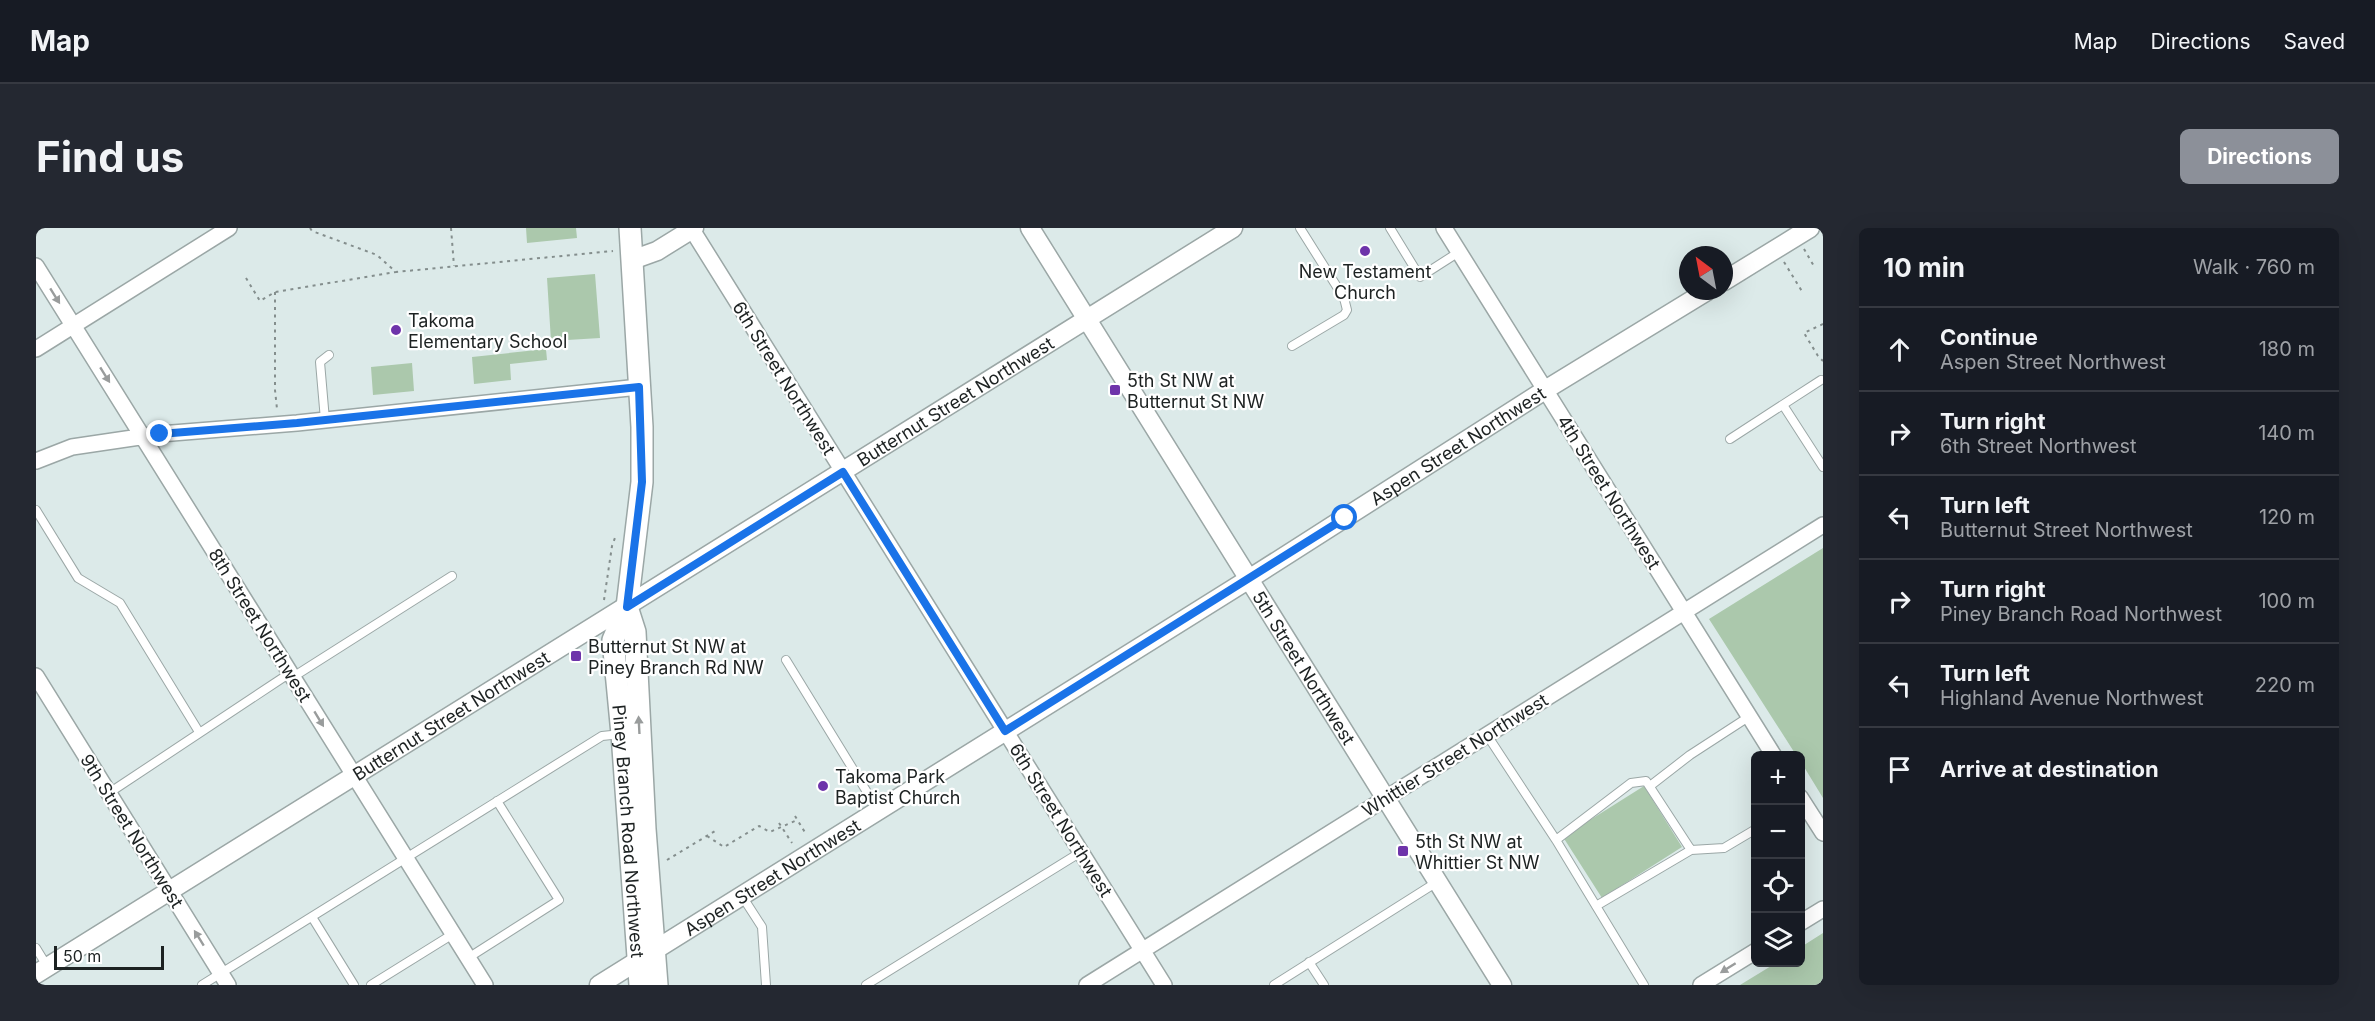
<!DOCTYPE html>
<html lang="en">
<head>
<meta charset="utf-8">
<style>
	body { margin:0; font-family:Inter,sans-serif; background:#242831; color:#f1f3f6 }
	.controls { position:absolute; right:18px; bottom:18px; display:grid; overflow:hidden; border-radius:9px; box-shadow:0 6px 24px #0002 }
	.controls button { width:54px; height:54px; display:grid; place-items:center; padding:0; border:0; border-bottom:2px solid #363941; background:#171b24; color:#f1f3f6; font:30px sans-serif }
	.compass { position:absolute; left:1643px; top:18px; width:54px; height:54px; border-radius:50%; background:#171b24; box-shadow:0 6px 24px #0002; rotate:328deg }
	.scale { position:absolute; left:18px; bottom:15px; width:110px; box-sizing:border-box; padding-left:6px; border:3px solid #1d2222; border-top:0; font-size:16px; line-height:21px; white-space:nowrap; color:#1d2222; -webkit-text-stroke:4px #fff; paint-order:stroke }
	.stop { position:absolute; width:18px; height:18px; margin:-14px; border:4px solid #1a73e8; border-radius:50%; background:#fff }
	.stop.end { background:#1a73e8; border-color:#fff; box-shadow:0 2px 6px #0008 }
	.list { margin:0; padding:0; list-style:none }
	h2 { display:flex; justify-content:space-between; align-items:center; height:78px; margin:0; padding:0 24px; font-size:26px }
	h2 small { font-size:20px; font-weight:400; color:#9ea1a6 }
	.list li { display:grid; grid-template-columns:39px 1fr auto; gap:18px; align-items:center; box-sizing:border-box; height:84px; padding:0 24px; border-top:2px solid #363941 }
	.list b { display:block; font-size:22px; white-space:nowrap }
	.list p { margin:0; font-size:20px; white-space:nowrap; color:#9ea1a6 }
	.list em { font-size:20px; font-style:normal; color:#9ea1a6 }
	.icon { flex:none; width:33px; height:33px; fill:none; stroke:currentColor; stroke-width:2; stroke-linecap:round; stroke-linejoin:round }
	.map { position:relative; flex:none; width:1787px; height:757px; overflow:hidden; border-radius:9px }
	header { display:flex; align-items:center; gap:36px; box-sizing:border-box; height:84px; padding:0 30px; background:#171b24; border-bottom:2px solid #363941 }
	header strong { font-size:28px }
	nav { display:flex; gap:33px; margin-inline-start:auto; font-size:21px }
	.intro { display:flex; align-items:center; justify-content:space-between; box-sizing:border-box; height:144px; padding:0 36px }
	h1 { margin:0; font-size:42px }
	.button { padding:15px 27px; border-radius:9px; background:#8c9099; color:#fff; font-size:21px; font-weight:700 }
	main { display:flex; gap:36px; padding:0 36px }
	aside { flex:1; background:#171b24; border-radius:9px; box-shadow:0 6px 24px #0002 }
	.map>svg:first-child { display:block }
	.green { fill:#abc8ac }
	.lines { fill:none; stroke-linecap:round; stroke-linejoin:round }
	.service-casing { stroke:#9ba7a6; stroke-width:10 }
	.minor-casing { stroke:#9ba7a6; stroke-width:18 }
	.tertiary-casing { stroke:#9ba7a6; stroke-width:21 }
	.secondary-casing { stroke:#9ba7a6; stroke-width:24 }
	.path { stroke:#848e8d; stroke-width:2; stroke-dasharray:3 4.5; stroke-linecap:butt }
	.service { stroke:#fff; stroke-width:8 }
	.minor { stroke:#fff; stroke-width:15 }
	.tertiary { stroke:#fff; stroke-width:18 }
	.secondary { stroke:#fff; stroke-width:21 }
	.oneway { fill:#999c9c }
	.route { stroke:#1a73e8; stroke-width:8 }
	.poi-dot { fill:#6e34aa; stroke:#fff; stroke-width:2 }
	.labels { text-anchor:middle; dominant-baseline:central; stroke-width:4.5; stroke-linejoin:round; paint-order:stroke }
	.poi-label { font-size:18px; fill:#1d2222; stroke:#fff; text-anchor:start }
	.street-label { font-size:18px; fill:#1d2222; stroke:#fff }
</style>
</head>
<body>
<header>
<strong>Map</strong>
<nav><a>Map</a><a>Directions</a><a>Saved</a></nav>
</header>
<div class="intro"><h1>Find us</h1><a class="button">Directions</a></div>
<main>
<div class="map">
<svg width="1787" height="757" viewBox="0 0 1787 757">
	<rect width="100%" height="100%" fill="#dceae9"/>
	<path class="green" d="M490,0H540L541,10L491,15Z
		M559,46L564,110L515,113L511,50Z
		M510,121L511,132L474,136L475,152L438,156L436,129Z
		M376,135L378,163L337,167L335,139Z
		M1787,320V570L1765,534L1764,528L1760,527L1673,391Z
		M1608,558L1646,619L1566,670L1527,609Z
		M1787,705V757H1704L1740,735L1764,734L1765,719Z"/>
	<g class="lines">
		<defs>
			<path id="service" d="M1354,0L1384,49L1423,24
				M1256,118L1308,87L1311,82L1308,70L1264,0
				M1747,177L1787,239
				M289,192L284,134L293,127
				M1694,211L1785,152
				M0,282L42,350L84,375L163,504
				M750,432L842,582
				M257,449L416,348
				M1451,507L1520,612L1608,757
				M1614,558L1654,527L1714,488
				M73,565L254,445
				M1520,612L1595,555L1610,553L1655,622
				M706,668L726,699L730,757
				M1560,678L1655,622L1688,620L1720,601
				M276,689L318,757
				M0,720L11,738
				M432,730L523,672L461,573
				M1273,734L1288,757
				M166,757L566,508L585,506
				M335,757L417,706
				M830,757L1045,624
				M1238,757L1401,654"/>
			<path id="minor" d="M655,0L1128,757
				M1408,0L1738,528
				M0,38L449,757
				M0,121L193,0
				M0,233L36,219L124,206L261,195L603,159
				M0,448L192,757
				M1764,569L1787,605
				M1764,695L1787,681
				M1051,757L1787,297
				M1665,757L1720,723"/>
			<g id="tertiary">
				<path id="s1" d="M994,0L1466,757"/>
				<path d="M596,32L621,23L658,0"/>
				<path d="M1688,53L1774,0"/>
				<path id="s2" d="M0,746L1197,0"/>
				<path id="s3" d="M563,757L1213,351L1509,162L1671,63"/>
			</g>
			<g id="secondary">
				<path id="s4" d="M594,0L606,199V254L591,379L577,412L586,506L604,757"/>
				<path d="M591,379L599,404L609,601L621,757"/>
			</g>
		</defs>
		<use href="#service" class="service-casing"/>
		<use href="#minor" class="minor-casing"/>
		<use href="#tertiary" class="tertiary-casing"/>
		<use href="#secondary" class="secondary-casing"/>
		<path class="path" d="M274,0L276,3L341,27L360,44L577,23
			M415,0L418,38
			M1768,21L1779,40
			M1748,34L1767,65
			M210,50L224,73L239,64L360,44
			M239,64V162L241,181
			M1787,96L1768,105L1782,128L1787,133
			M568,372L576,318L580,307
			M759,588L770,606
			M743,595L756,615
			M671,608L688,619L723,598L734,604L761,592
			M631,632L679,603"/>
		<use href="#service" class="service"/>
		<use href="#minor" class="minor"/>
		<use href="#tertiary" class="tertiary"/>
		<use href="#secondary" class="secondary"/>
	</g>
	<defs><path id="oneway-solid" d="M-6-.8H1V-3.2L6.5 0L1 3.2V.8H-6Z" transform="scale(1.5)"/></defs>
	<g class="oneway">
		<use href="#oneway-solid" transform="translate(19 68) rotate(58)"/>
		<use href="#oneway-solid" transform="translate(69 147) rotate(58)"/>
		<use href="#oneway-solid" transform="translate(283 491) rotate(59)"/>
		<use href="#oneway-solid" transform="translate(603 497) rotate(-93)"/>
		<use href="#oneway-solid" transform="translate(163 710) rotate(-122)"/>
		<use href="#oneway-solid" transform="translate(1692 740) rotate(148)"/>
	</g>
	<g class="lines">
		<path class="route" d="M124,206L261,195L603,159L606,254L591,379L807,244L969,503L1309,290"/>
	</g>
	<g class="poi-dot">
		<circle cx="1329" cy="23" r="6"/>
		<circle cx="360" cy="102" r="6"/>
		<rect x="1073" y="156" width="12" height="12" rx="3"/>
		<rect x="534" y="422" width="12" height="12" rx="3"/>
		<circle cx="787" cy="558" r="6"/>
		<rect x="1361" y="617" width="12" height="12" rx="3"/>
	</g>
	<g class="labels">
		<g class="poi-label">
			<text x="1329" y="43" text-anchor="middle">New Testament<tspan x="1329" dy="21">Church</tspan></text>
			<text x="372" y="92">Takoma<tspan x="372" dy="21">Elementary School</tspan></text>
			<text x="1091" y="152">5th St NW at<tspan x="1091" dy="21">Butternut St NW</tspan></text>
			<text x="552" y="418">Butternut St NW at<tspan x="552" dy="21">Piney Branch Rd NW</tspan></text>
			<text x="799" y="548">Takoma Park<tspan x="799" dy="21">Baptist Church</tspan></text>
			<text x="1379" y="613">5th St NW at<tspan x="1379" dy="21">Whittier St NW</tspan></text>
		</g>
		<g class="street-label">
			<text transform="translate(748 150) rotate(58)">6th Street Northwest</text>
			<text stroke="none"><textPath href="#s2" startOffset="1083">Butternut Street Northwest</textPath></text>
			<text stroke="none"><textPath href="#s3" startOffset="1014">Aspen Street Northwest</textPath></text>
			<text transform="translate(1573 264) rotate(58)">4th Street Northwest</text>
			<text transform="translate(224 397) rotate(58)">8th Street Northwest</text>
			<text stroke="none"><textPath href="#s1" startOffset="518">5th Street Northwest</textPath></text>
			<text stroke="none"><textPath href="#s2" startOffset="489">Butternut Street Northwest</textPath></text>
			<text transform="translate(1419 527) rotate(-32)">Whittier Street Northwest</text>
			<text transform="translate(1025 592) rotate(58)">6th Street Northwest</text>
			<text stroke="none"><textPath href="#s4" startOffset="608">Piney Branch Road Northwest</textPath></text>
			<text transform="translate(96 603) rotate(58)">9th Street Northwest</text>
			<text stroke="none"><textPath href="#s3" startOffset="204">Aspen Street Northwest</textPath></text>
		</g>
	</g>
</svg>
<div class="controls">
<button>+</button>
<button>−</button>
<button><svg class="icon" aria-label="locate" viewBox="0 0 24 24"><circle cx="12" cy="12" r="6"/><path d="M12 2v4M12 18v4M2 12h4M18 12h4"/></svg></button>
<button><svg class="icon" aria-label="layers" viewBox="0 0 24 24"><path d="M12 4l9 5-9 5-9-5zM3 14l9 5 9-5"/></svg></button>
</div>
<svg class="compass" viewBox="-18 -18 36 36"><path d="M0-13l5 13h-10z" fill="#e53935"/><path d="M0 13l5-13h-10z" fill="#9ea1a6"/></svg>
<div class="scale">50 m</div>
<div class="stop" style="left:1309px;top:290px"></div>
<div class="stop end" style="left:124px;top:206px"></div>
</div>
<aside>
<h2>10 min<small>Walk · 760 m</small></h2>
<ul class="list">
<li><svg class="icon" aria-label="ahead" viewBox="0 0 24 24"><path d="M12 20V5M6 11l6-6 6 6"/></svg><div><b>Continue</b><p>Aspen Street Northwest</p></div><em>180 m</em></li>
<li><svg class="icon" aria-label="right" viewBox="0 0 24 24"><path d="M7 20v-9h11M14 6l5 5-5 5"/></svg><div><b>Turn right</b><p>6th Street Northwest</p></div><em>140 m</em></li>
<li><svg class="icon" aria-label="left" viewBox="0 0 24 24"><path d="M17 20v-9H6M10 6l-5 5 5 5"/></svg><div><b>Turn left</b><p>Butternut Street Northwest</p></div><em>120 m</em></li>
<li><svg class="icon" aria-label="right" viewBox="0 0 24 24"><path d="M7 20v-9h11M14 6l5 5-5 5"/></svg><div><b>Turn right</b><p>Piney Branch Road Northwest</p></div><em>100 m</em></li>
<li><svg class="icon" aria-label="left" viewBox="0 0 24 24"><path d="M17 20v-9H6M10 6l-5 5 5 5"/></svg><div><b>Turn left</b><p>Highland Avenue Northwest</p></div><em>220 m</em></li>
<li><svg class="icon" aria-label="arrive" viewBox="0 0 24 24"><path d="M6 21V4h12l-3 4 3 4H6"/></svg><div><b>Arrive at destination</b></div></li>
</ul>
</aside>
</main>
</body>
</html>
